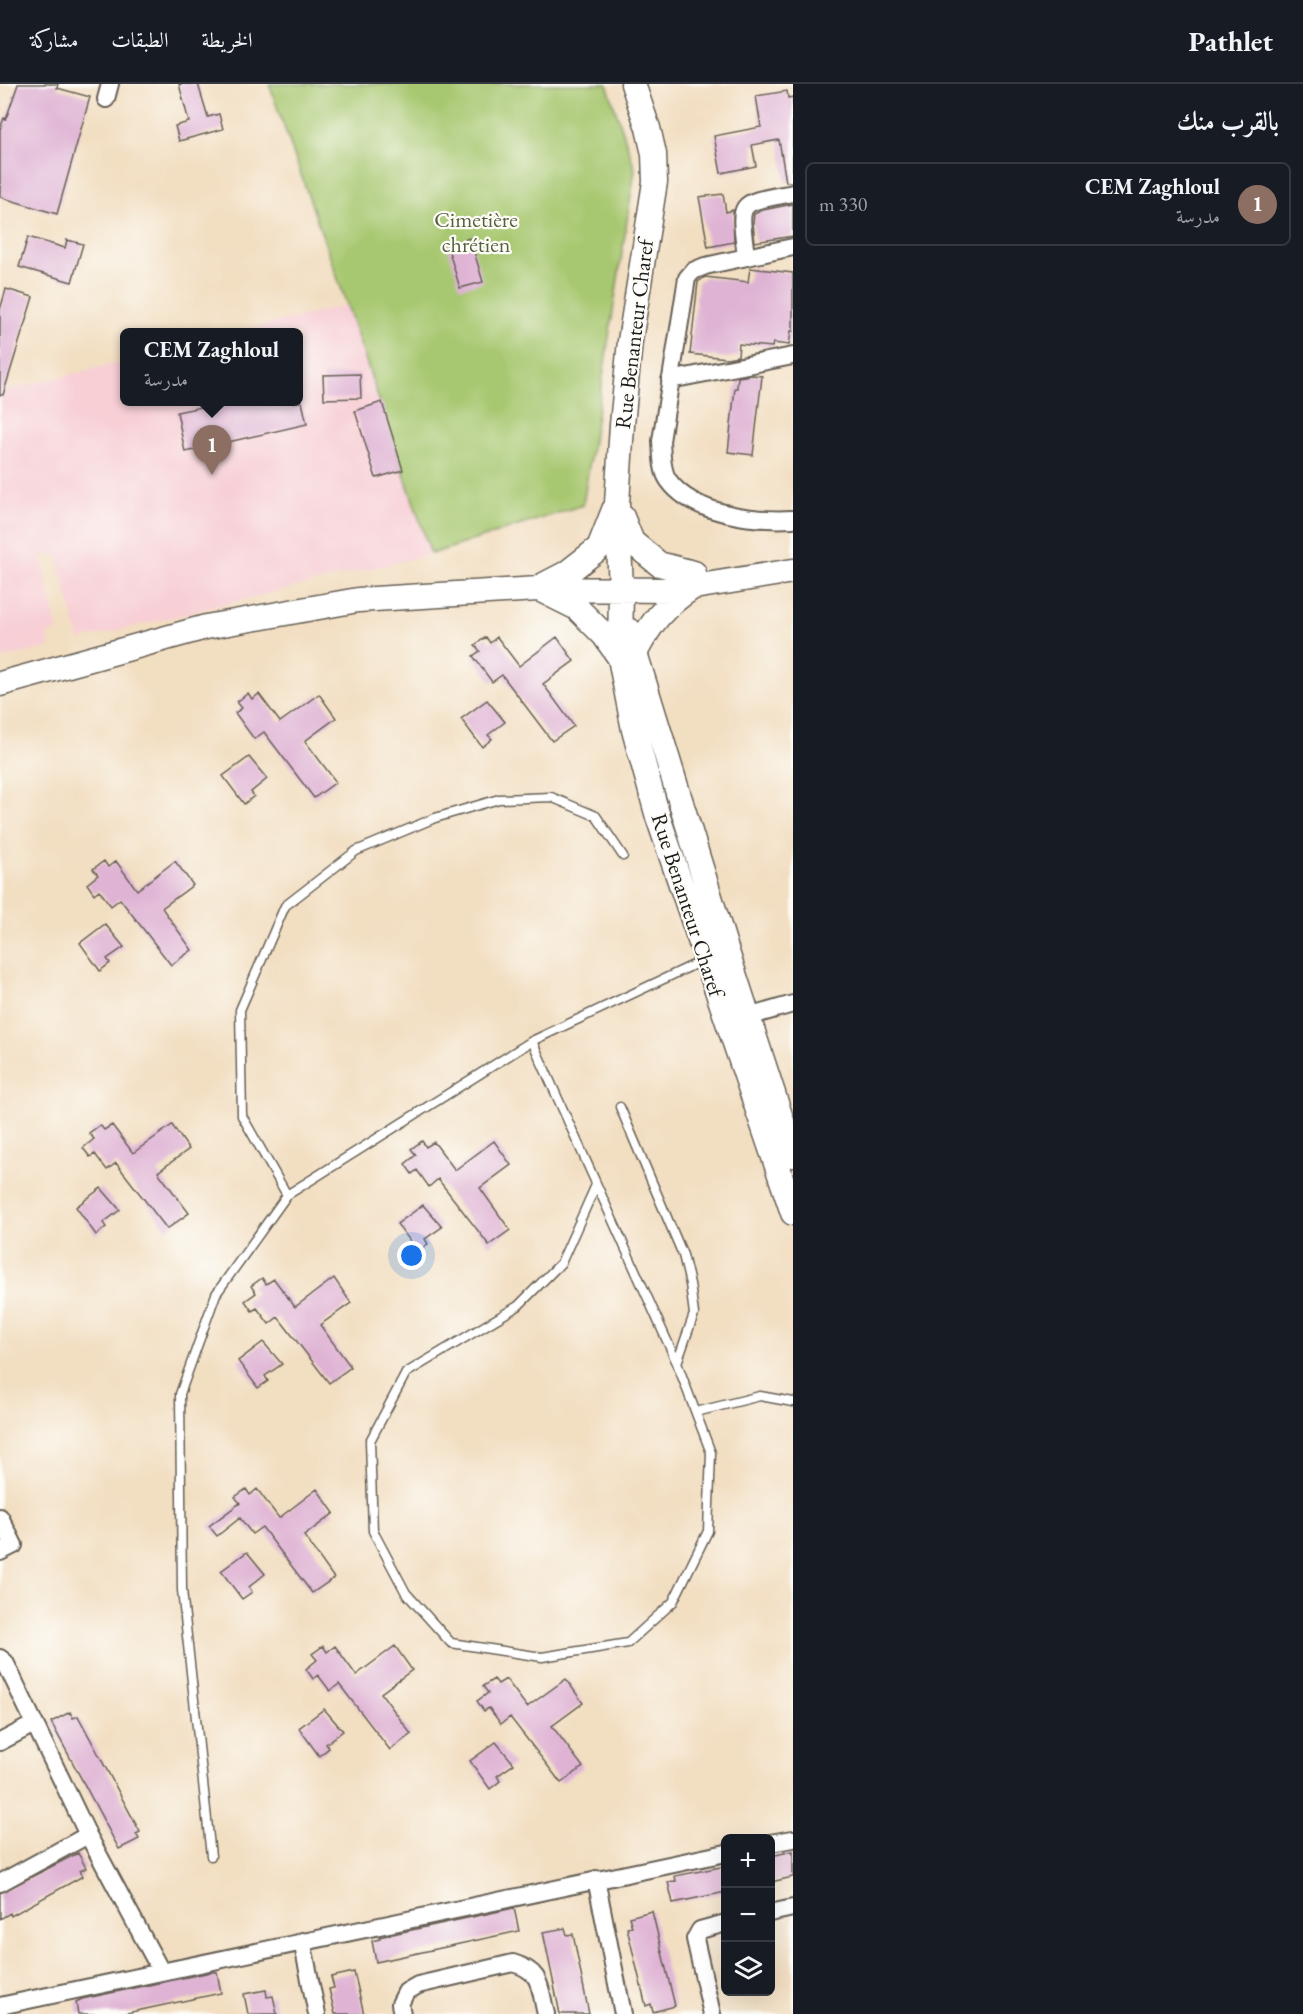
<!DOCTYPE html>
<html lang="ar">
<head>
<meta charset="utf-8">
<style>
	body { margin:0; font-family:"EB Garamond",Amiri,serif; background:#20242c; color:#f1f3f6; direction:rtl }
	.controls { position:absolute; right:18px; bottom:18px; display:grid; overflow:hidden; border-radius:9px; box-shadow:0 6px 24px #0002 }
	.controls button { width:54px; height:54px; display:grid; place-items:center; padding:0; border:0; border-bottom:2px solid #363941; background:#171b24; color:#f1f3f6; font:30px sans-serif }
	.you { position:absolute; left:412px; top:1172px; width:21px; height:21px; margin:-15px; border:4px solid #fff; border-radius:50%; background:#1a73e8; box-shadow:0 0 0 9px #1a73e833 }
	.badge { display:grid; place-items:center; width:39px; height:39px; border-radius:50%; background:#ea580c; color:#fff; font-size:20px; font-weight:700 }
	.pin { position:absolute; translate:-50% -50px; filter:drop-shadow(0 2px 3px #0008) }
	.pin::after { content:''; position:absolute; top:32px; width:21px; height:18px; background:inherit; clip-path:polygon(0 0,100% 0,50% 100%) }
	.popup { position:absolute; left:120px; top:244px; width:183px; height:78px; box-sizing:border-box; display:grid; place-content:center; border-radius:9px; background:#171b24; filter:drop-shadow(0 2px 4px #0005); font-size:20px; white-space:nowrap; color:#9ea1a6 }
	.popup b { font-size:22px; color:#f1f3f6 }
	.popup::after { content:''; position:absolute; left:50%; top:100%; margin-left:-12px; border:12px solid transparent; border-top-color:#171b24 }
	.list { margin:0; padding:0; list-style:none }
	h2 { display:flex; justify-content:space-between; align-items:center; height:78px; margin:0; padding:0 24px; font-size:26px }
	h2 small { font-size:20px; font-weight:400; color:#9ea1a6 }
	.list li { display:grid; grid-template-columns:39px 1fr auto; gap:18px; align-items:center; box-sizing:border-box; height:84px; margin:0 12px 12px; padding:0 12px; border:2px solid #363941; border-radius:9px }
	.list b { display:block; font-size:22px; white-space:nowrap }
	.list p { margin:0; font-size:20px; white-space:nowrap; color:#9ea1a6 }
	.list em { font-size:20px; font-style:normal; color:#9ea1a6 }
	.icon { flex:none; width:33px; height:33px; fill:none; stroke:currentColor; stroke-width:2; stroke-linecap:round; stroke-linejoin:round }
	.map { position:relative; flex:none; width:793px; height:1930px; overflow:hidden; direction:ltr }
	header { display:flex; align-items:center; gap:36px; box-sizing:border-box; height:84px; padding:0 30px; background:#171b24; border-bottom:2px solid #363941 }
	header strong { font-size:28px }
	nav { display:flex; gap:33px; margin-inline-start:auto; font-size:21px }
	main { display:flex }
	aside { flex:1; background:#171b24 }
	.map>svg:first-child { display:block }
	.built { fill:#f7cfd5 }
	.green { fill:#a7c770; stroke:#627246; stroke-width:1.5 }
	.building { fill:#dfb3d4 }
	.lines { fill:none; stroke-linecap:round; stroke-linejoin:round }
	.lane-casing { stroke:#676056; stroke-width:11 }
	.street-casing { stroke:#676056; stroke-width:20 }
	.secondary-casing { stroke:#676056; stroke-width:27 }
	.lane { stroke:#fff; stroke-width:8 }
	.street { stroke:#fff; stroke-width:16 }
	.secondary { stroke:#fff; stroke-width:24 }
	.labels { text-anchor:middle; dominant-baseline:central; stroke-width:4.5; stroke-linejoin:round; paint-order:stroke }
	.park-label { font-size:22px; fill:#54603e; stroke:#fdfcf7 }
	.street-label { font-size:22px; fill:#1c1c1c; stroke:#fdfcf7 }
</style>
</head>
<body>
<header>
<strong>Pathlet</strong>
<nav><a>الخريطة</a><a>الطبقات</a><a>مشاركة</a></nav>
</header>
<main>
<aside>
<h2>بالقرب منك<small></small></h2>
<ul class="list">
<li><span class="badge" style="background:#8d6e63">1</span><div><b>CEM Zaghloul</b><p>مدرسة</p></div><em>330 m</em></li>
</ul>
</aside>
<div class="map">
<svg width="793" height="1930" viewBox="0 0 793 1930">
	<rect width="100%" height="100%" fill="#fdfcf7"/>
	<filter id="ink" filterUnits="userSpaceOnUse"><feTurbulence type="fractalNoise" baseFrequency=".0167" numOctaves="2"/><feDisplacementMap in="SourceGraphic" scale="12" xChannelSelector="R" yChannelSelector="G"/><feConvolveMatrix kernelMatrix="1 2 1 2 8 2 1 2 1" color-interpolation-filters="sRGB"/></filter>
	<filter id="wash" filterUnits="userSpaceOnUse"><feTurbulence type="fractalNoise" baseFrequency=".008" numOctaves="4" result="noise"/><feDisplacementMap in="SourceGraphic" scale="24" xChannelSelector="R" yChannelSelector="G"/><feGaussianBlur stdDeviation="1.35" result="paint"/><feColorMatrix in="noise" values="0 0 0 0 0 0 0 0 0 0 0 0 0 0 0 0 0 1.4 0 .05"/><feComposite in="paint" operator="in"/></filter>
	<g filter="url(#wash)">
		<rect width="100%" height="100%" fill="#f2dec1"/>
		<path class="built" d="M347,221L431,470L79,556L57,470L41,473L58,546L47,550L49,563L0,575V308L125,277V318H299V249L237,248Z"/>
		<path class="green" d="M269,0H607L635,85L583,421L431,470L347,221Z"/>
		<g id="blocks">
			<path class="building" d="M18,0H58L57,4L90,13L57,130L0,113V45L4,34L6,35Z
				M179,0H198L208,33L219,30L223,45L179,57L175,42L189,38Z
				M787,7L788,14L793,13V98H786L779,56L752,61L756,82L721,89L714,52L761,43L756,12Z
				M723,110L726,128L733,126L734,158L708,163L699,113Z
				M793,120V152L755,158L753,139L754,130L763,126Z
				M28,153L65,164L67,156L83,160L72,198L19,183Z
				M470,154L483,198L460,204L447,161Z
				M750,184L793,189V247H791L789,261L773,259L772,263L739,260L738,272L727,274L690,270L698,198L705,193L748,198Z
				M6,205L33,213L3,311H0V226Z
				M360,290L361,314L324,315L323,291Z
				M752,291L762,292L753,371L728,368L735,304H737L738,293Z
				M226,318H302L307,340L185,368L177,328Z
				M382,318L403,386L376,394L355,327Z
				M486,553L490,559L497,553L519,582L557,553L574,577L543,600L574,642L552,657L502,591L492,598L473,572L480,567L475,561Z
				M248,609L252,615L259,610L280,638L319,610L336,634L305,657L336,698L314,714L264,648L254,655L235,629L242,624L237,618Z
				M487,616L505,638L488,651L492,655L482,663L461,635Z
				M249,673L267,695L251,708L254,712L244,720L223,692Z
				M104,777L108,783L116,777L137,806L175,777L193,801L162,824L192,866L171,881L120,815L111,822L99,806L94,810L87,800L98,791L93,785Z
				M105,840L124,863L107,875L110,879L100,887L80,859Z
				M100,1041L104,1046L112,1041L133,1069L172,1041L189,1065L158,1088L189,1129L167,1145L116,1079L107,1086L95,1070L90,1073L83,1064L94,1055L89,1049Z
				M422,1057L426,1063L434,1058L455,1086L494,1057L511,1081L480,1104L510,1146L489,1161L438,1095L429,1103L417,1086L412,1090L405,1080L416,1071L411,1065Z
				M101,1104L120,1126L103,1139L106,1143L96,1151L76,1123Z
				M423,1121L442,1143L425,1155L428,1160L418,1167L397,1140Z
				M262,1194L266,1200L274,1195L295,1223L334,1194L351,1219L320,1241L351,1283L329,1299L278,1233L269,1240L257,1224L252,1227L245,1217L256,1209L251,1202Z
				M263,1258L282,1280L265,1292L268,1297L258,1304L238,1277Z
				M246,1405L250,1411L257,1405L279,1434L317,1405L334,1429L304,1452L334,1494L312,1509L262,1443L252,1450L240,1434L217,1452L209,1442L240,1419L235,1413Z
				M247,1468L265,1490L249,1503L252,1508L242,1515L221,1487Z
				M323,1562L327,1568L335,1562L356,1591L395,1562L412,1586L381,1609L411,1650L390,1666L339,1600L330,1607L318,1591L313,1595L306,1585L317,1576L312,1570Z
				M494,1595L498,1600L506,1595L527,1623L566,1595L583,1619L552,1642L583,1683L561,1699L510,1633L501,1640L489,1624L484,1627L477,1617L488,1609L483,1602Z
				M324,1625L343,1647L326,1660L329,1664L319,1672L299,1644Z
				M70,1628L73,1634L78,1632L140,1748L136,1750L139,1755L119,1765L51,1638Z
				M496,1658L514,1680L497,1692L500,1697L490,1705L470,1677Z
				M793,1767V1793L771,1798V1772Z
				M78,1769L86,1784L80,1787L83,1792L11,1832L10,1829L0,1835V1809Z
				M726,1782V1808L673,1819L668,1798L676,1797L675,1792Z
				M514,1824L519,1847L376,1878L372,1857L380,1855L379,1853Z
				M652,1827L675,1922L653,1928L651,1920L646,1922L627,1844L632,1843L629,1833Z
				M565,1844L567,1851L573,1850L589,1930H560L543,1848Z
				M211,1888H217L221,1909L122,1930H78L76,1918L82,1915Z
				M354,1888L364,1930H335L329,1905L334,1904L331,1893Z
				M266,1906L267,1913L273,1912L277,1930H248L244,1910Z"/>
		</g>
	</g>
	<g filter="url(#ink)">
		<use href="#blocks" fill-opacity="0" stroke="#676056" stroke-width="1.5"/>
		<g class="lines">
			<defs>
				<path id="lane" d="M532,957L677,1279L711,1369L708,1447L673,1518L628,1559L542,1573L451,1559L406,1509L373,1447L370,1357L406,1289L518,1222L561,1179L596,1101
					M620,1023L683,1171L690,1200L694,1230L677,1279
					M287,1111L242,1032L240,926L285,822L356,767L435,734L499,715L551,713L596,732L623,772
					M696,1328L760,1312L793,1318
					M211,1772L182,1506L180,1310L216,1210L287,1111L532,957L704,876"/>
				<path id="street" d="M106,15L110,0
					M793,163L705,182L693,187L687,194L661,357C662,369 661,387 669,397C694,431 755,437 793,435
					M746,172C739,115 736,120 793,109
					M670,296L793,272
					M748,933L793,920
					M0,1433L14,1461L0,1468
					M0,1574L5,1578L88,1751L161,1887
					M0,1658L34,1640
					M770,1759L793,1755
					M596,1795L623,1930
					M0,1799L88,1751
					M770,1829L793,1824
					M302,1857L317,1930
					M0,1922L726,1769
					M402,1930L400,1920L406,1908L418,1901L513,1879C543,1888 539,1903 546,1930
					M712,1930L695,1855L700,1846L726,1839"/>
				<path id="secondary" d="M633,0L648,44L654,70L655,98L630,257L622,341L617,419L621,504L620,574L634,646L658,733L793,1129
					M622,433L632,458L659,480L694,489
					M542,502L567,489L599,464L614,426
					M543,507L577,524L604,551L620,574
					M630,547L635,569L726,865L793,1071
					M635,569C652,537 663,523 693,503
					M0,600L206,543L358,516L538,505L675,506L793,487"/>
			</defs>
			<use href="#lane" class="lane-casing"/>
			<use href="#street" class="street-casing"/>
			<use href="#secondary" class="secondary-casing"/>
			<use href="#lane" class="lane"/>
			<use href="#street" class="street"/>
			<use href="#secondary" class="secondary"/>
		</g>
	</g>
	<g class="labels">
		<g class="park-label">
			<text x="476" y="135">Cimetière<tspan x="476" dy="25">chrétien</tspan></text>
		</g>
		<g class="street-label">
			<text transform="translate(634 250) rotate(-83)">Rue Benanteur Charef</text>
			<text transform="translate(688 821) rotate(72)">Rue Benanteur Charef</text>
		</g>
	</g>
</svg>
<div class="controls">
<button>+</button>
<button>−</button>
<button><svg class="icon" aria-label="layers" viewBox="0 0 24 24"><path d="M12 4l9 5-9 5-9-5zM3 14l9 5 9-5"/></svg></button>
</div>
<div class="you"></div>
<div class="pin badge" style="left:212px;top:391px;background:#8d6e63">1</div>
<div class="popup"><b>CEM Zaghloul</b>مدرسة</div>
</div>
</main>
</body>
</html>
